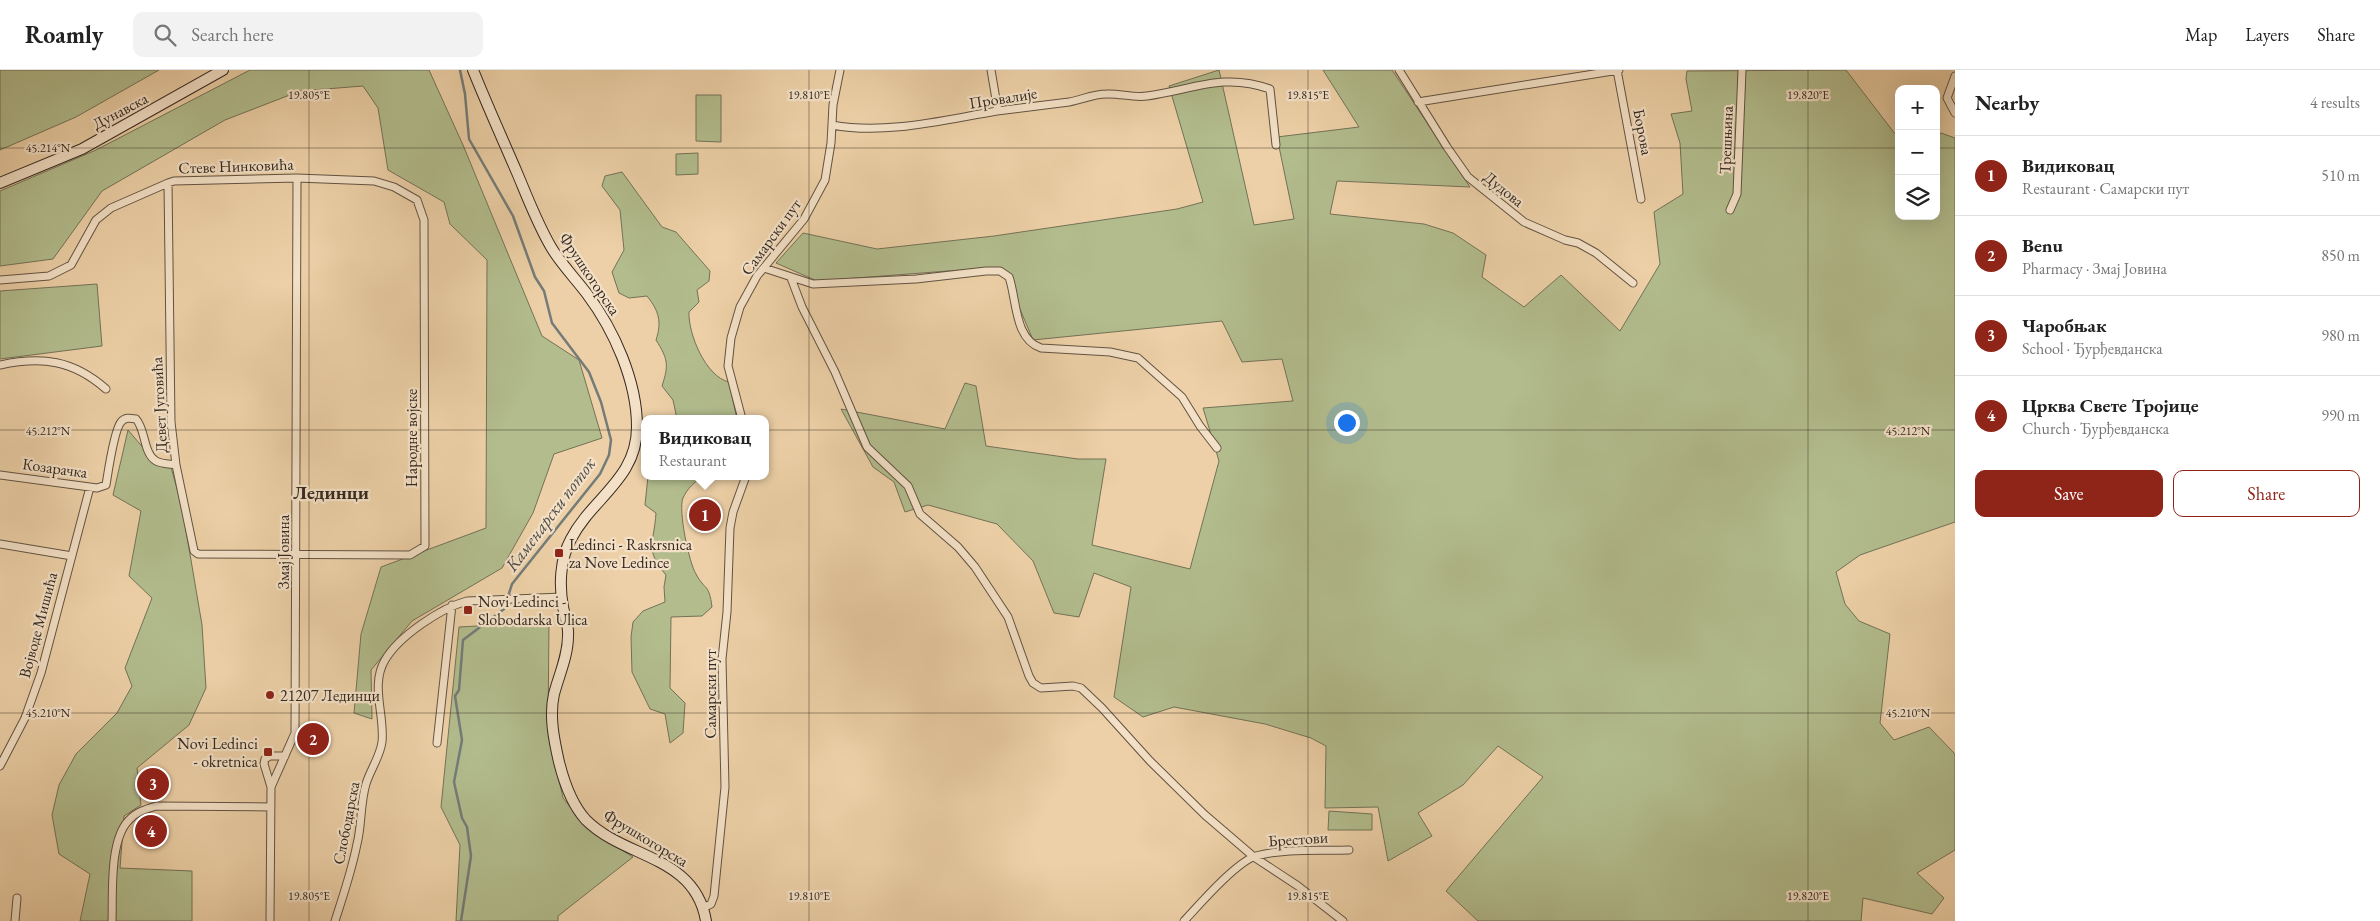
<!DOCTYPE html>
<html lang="en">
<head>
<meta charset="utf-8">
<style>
	body { margin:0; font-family:"EB Garamond",serif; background:#f2f2f2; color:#222 }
	.controls { position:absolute; right:15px; top:15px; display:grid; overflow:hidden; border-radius:10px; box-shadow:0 5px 20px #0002 }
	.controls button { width:45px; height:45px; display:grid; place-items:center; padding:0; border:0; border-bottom:1px solid #e0e0e0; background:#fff; color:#222; font:25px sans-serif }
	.you { position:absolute; left:1346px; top:352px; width:18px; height:18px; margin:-12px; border:4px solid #fff; border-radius:50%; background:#1a73e8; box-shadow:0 0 0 8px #1a73e833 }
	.badge { display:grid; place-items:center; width:32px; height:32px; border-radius:50%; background:#8f2418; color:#fff; font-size:16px; font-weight:700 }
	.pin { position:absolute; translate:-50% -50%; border:2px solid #fff; box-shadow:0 1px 5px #0006 }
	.popup { position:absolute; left:641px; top:345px; width:128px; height:65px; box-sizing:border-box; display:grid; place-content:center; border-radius:10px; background:#fff; filter:drop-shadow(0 1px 4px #0005); font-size:16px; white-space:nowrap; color:#767676 }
	.popup b { font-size:19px; color:#222 }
	.popup::after { content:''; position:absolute; left:50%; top:100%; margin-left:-10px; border:10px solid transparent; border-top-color:#fff }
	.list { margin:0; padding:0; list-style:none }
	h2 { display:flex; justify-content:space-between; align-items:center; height:65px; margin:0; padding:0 20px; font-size:21px }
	h2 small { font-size:16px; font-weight:400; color:#767676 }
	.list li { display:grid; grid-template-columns:32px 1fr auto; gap:15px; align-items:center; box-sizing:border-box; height:80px; padding:0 20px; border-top:1px solid #e0e0e0 }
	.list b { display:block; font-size:19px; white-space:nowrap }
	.list p { margin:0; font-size:16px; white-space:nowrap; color:#767676 }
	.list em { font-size:16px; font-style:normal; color:#767676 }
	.actions { display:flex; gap:10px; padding:15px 20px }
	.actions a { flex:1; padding:11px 0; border:1px solid #8f2418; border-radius:10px; text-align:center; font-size:18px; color:#8f2418 }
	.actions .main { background:#8f2418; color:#fff }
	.icon { flex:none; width:28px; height:28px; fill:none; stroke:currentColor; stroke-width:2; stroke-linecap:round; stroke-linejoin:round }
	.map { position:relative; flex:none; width:1955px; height:851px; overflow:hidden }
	header { display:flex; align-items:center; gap:30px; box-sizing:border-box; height:70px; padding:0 25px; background:#fff; border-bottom:1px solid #e0e0e0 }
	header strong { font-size:24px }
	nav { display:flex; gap:28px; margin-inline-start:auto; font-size:18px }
	.search { width:350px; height:45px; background:#f2f2f2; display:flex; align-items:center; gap:12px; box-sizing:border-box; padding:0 18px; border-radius:10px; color:#767676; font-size:19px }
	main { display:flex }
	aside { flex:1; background:#fff }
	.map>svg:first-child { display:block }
	.green { fill:#b2bc8d; stroke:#737257 }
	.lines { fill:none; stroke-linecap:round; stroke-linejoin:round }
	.stream { stroke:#747c79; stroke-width:2.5 }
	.street-casing { stroke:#625342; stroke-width:9 }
	.secondary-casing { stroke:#342921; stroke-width:12 }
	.street { stroke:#f3e0c6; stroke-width:7 }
	.secondary { stroke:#f3e0c6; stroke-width:10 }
	.ticks { fill:none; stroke:#342921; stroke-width:1; stroke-opacity:0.45 }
	.poi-dot { fill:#8f2418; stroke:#f3e0c6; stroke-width:2 }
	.labels { text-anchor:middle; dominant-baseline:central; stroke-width:4.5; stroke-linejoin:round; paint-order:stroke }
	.street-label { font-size:16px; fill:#342921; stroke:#f3e0c6 }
	.poi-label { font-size:16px; fill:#342921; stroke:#f3e0c6; text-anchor:start }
	.water-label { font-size:18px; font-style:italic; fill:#4f4c46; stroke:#f3e0c6 }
	.quarter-label { font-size:19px; font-weight:bold; fill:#342921; stroke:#f3e0c6 }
	.ticks-label { font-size:12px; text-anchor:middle; fill:#342921; stroke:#f3e0c6; stroke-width:4.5; stroke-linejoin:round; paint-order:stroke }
</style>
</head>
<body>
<header>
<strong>Roamly</strong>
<div class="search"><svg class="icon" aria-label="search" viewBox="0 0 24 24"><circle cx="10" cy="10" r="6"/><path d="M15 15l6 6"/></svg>Search here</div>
<nav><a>Map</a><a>Layers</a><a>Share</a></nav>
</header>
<main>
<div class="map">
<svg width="1955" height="851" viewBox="0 0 1955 851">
	<rect width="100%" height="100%" fill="#edd0a7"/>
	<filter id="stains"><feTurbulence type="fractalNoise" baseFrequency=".004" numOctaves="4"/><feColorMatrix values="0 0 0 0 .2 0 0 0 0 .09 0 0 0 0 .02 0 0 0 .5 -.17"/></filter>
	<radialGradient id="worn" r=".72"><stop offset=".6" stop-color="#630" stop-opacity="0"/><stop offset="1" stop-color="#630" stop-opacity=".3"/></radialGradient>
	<path class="green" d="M0,0H159L76,47L0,80Z
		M250,0H429L463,75L542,266L579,290L602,368L554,384L533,443L502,498L412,551L371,600L372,649L354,643L361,564L381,497L486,458L487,190L450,154L444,132L388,100L378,38L363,16L300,21L225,50L102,121L53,189L0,196V121L96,80Z
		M1219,0L1254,155L1294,149L1277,67L1359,57L1323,0H1392L1470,117L1337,111L1330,144L1424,154L1453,163L1486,185L1482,207L1524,237L1561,205L1620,261L1660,194L1654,142L1683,124L1680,73L1671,44L1692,41L1686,9L1687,1L1846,0L1899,69V146H1936V66L1941,63L1955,68V452L1860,485L1836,502L1845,534L1859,551L1890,564L1880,653L1894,670L1929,657L1955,684V780L1917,803L1944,828L1932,844L1863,828L1861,851H1478L1446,821L1543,707L1498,676L1463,715L1418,743L1432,766L1388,791L1378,737L1325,738L1326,676L1311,668L1265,654L1174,637L1143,647L1114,627L1131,517L1094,503L1079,547L1054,543L1033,491L997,454L928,435L905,442L894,412L873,397L841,339L945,359L965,313L976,316L986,376L1078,389H1106L1092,475L1190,499L1219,391L1203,338L1293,331L1282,289L1242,292L1222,251L1033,270L1006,206L974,199L817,211L776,193L803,163L877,179L994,166L1177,139L1203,132L1169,16Z
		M696,25H721V72L696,71Z
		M698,83V104L676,105V84Z
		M622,102L662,157L676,162L710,201L709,211L697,220L699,232L689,242C688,264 706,307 729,312L737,349H677L673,330L662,316C669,295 668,289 656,270C662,252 659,241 647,226L629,228L619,223L612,202L624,180L620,140L602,116L605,106Z
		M97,214L102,276L0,289V221Z
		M128,360L151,387L171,397L182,437L202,555L206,618L189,655L137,698L141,735L124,746L120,798L192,801V851H80L90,804L59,784L52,745L59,715L76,684L117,643L132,616L125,598L152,528L129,506L141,441L113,425Z
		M648,406H704C695,411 687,419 683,428C678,440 689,493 696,504C705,521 709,513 712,537L702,546L671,547L670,618L685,633L683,663L670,673L665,644L650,639L632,602L631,567L633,552L643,541L665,532L664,517L666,505C644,479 654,474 656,443L645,435Z
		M549,552L548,660L563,728L588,759L633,787L558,846V851H456L460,775L441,737L459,557Z
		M1329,741L1372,744V760H1328Z"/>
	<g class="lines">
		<path class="stream" d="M460,0L465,24L469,69L513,146L535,207L544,221L552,253L589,302L601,332L611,370L609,385L600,404L512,514L504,539L463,570L459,620L455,626L462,670L454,712L462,748L467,757L471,786L461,851"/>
		<defs>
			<path id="street" d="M991,0L998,41
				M1399,0L1447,77L1468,107L1524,152L1565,170L1578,173L1596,183L1633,213
				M1617,0L1641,129
				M1955,6L1947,28L1955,43
				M1418,32L1619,0
				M832,55C886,65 943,50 997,41C1021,38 1045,35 1069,32C1081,30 1093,24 1106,24C1119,23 1133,28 1147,26C1192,20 1223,2 1270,19L1276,75
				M1730,140L1737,124L1742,0
				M764,198L813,214L916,209L986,201H1000L1009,207C1017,230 1014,269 1041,278L1110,282L1138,288L1182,327L1200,356L1217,378
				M791,208L802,237L835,302L867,377L908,416L920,444L958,477L975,497L1008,547L1029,606L1033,613L1041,618L1073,616L1081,618L1102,638L1150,691L1205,745L1254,787L1298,816L1343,851
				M0,210L49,206L71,195L96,150L111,138L168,113L174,111L297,108L374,111L394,117L417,130L424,150L425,476L410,485L198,484L194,481L176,395L171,352L168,113
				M0,295C42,286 73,290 106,319
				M742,349L728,296L731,268L740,237L757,206L804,149L825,110L831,73L833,35L840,0
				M0,405L97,418L106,415C108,403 114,360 121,352C125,347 130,348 136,349C146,360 143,383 156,391C161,394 170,394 176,395
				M0,474L72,486
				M437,673L452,535
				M0,696L25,648L41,603L90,417
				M271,717L264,694L265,689L270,686H285
				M703,838L711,834L714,826L725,717L722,589L727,542L730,458L733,442L746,406
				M15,851L17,828
				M112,851C113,824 109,770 129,750C136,742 146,739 156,736L271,737
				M270,851L271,717L295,663L297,108
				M335,851C343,826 352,800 357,774C362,755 360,734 366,714C370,700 380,687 382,672C385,645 370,615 385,590C399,566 441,538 467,531L562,527
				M1184,851C1199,835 1236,792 1256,786C1286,778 1319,781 1349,780"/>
			<path id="secondary" d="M473,0C487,35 503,70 518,105C528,129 538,155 551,177C561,194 575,208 587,224C614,260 637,311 637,357C637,409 592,428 571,469C560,489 559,515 563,537C565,547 569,556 568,566C568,586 559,605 554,624C549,646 554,670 559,692C564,712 572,735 586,750C625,789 695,785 706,851
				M0,113L82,79L223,0"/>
		</defs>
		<use href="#street" class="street-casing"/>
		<use href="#secondary" class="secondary-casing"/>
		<use href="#street" class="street"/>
		<use href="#secondary" class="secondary"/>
	</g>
	<path class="ticks" d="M309,0V851M809,0V851M1308,0V851M1808,0V851M0,78H1899M1936,78H1955M0,360H1955M0,643H1955"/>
	<g class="poi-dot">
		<rect x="554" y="478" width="10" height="10" rx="2.5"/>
		<rect x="463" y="535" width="10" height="10" rx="2.5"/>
		<circle cx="270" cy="625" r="5"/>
		<rect x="263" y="677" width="10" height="10" rx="2.5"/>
	</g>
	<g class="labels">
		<g class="street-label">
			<text transform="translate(1003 28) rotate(-9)">Провалије</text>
			<text transform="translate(120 41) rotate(-28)">Дунавска</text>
			<text transform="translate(1643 62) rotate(79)">Борова</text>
			<text transform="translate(1726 70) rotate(-88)">Трешњина</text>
			<text transform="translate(236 96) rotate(-2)">Стеве Нинковића</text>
			<text transform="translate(1504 119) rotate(39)">Дудова</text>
			<text transform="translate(771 167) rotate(-54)">Самарски пут</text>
			<text transform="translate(590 204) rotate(56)">Фрушкогорска</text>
			<text transform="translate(159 335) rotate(-93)">Девет Југовића</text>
			<text transform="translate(411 368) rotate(-90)">Народне војске</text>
			<text transform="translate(55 398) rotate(8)">Козарачка</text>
			<text transform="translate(283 482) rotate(-90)">Змај Јовина</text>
			<text transform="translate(38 555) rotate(-75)">Војводе Мишића</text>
			<text transform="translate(710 624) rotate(-90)">Самарски пут</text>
			<text transform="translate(346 753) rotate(-79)">Слободарска</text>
			<text transform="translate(646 768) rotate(31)">Фрушкогорска</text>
			<text transform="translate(1298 769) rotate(-4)">Брестови</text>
		</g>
		<g class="poi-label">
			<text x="569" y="474">Ledinci - Raskrsnica<tspan x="569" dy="18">za Nove Ledince</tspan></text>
			<text x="478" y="531">Novi Ledinci -<tspan x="478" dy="18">Slobodarska Ulica</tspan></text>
			<text x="280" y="625">21207 Лединци</text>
			<text x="258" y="673" text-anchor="end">Novi Ledinci<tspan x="258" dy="18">- okretnica</tspan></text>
		</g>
		<g class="water-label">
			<text transform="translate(550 444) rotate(-53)">Каменарски поток</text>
		</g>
		<g class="quarter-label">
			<text x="331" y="422">Лединци</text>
		</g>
	</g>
	<g class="ticks-label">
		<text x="309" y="29">19.805°E</text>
		<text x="809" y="29">19.810°E</text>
		<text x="1308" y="29">19.815°E</text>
		<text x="1808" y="29">19.820°E</text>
		<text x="48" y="82">45.214°N</text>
		<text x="48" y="365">45.212°N</text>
		<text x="1908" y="365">45.212°N</text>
		<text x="48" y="647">45.210°N</text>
		<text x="1908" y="647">45.210°N</text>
		<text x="309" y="830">19.805°E</text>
		<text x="809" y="830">19.810°E</text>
		<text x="1308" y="830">19.815°E</text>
		<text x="1808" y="830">19.820°E</text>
	</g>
	<rect width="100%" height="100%" filter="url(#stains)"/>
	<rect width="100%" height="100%" fill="url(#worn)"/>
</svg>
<div class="controls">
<button>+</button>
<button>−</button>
<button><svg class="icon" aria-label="layers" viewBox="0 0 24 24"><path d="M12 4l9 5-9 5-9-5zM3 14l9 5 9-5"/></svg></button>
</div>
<div class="you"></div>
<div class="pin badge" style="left:705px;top:445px">1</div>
<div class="popup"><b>Видиковац</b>Restaurant</div>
<div class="pin badge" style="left:313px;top:669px">2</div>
<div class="pin badge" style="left:153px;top:714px">3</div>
<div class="pin badge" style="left:151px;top:761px">4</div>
</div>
<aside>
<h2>Nearby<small>4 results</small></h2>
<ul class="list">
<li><span class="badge">1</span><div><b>Видиковац</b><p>Restaurant · Самарски пут</p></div><em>510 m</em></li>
<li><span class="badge">2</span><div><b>Benu</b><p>Pharmacy · Змај Јовина</p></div><em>850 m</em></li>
<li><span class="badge">3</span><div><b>Чаробњак</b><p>School · Ђурђевданска</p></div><em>980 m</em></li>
<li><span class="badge">4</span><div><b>Црква Свете Тројице</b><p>Church · Ђурђевданска</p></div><em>990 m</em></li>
</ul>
<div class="actions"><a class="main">Save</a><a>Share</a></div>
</aside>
</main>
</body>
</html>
